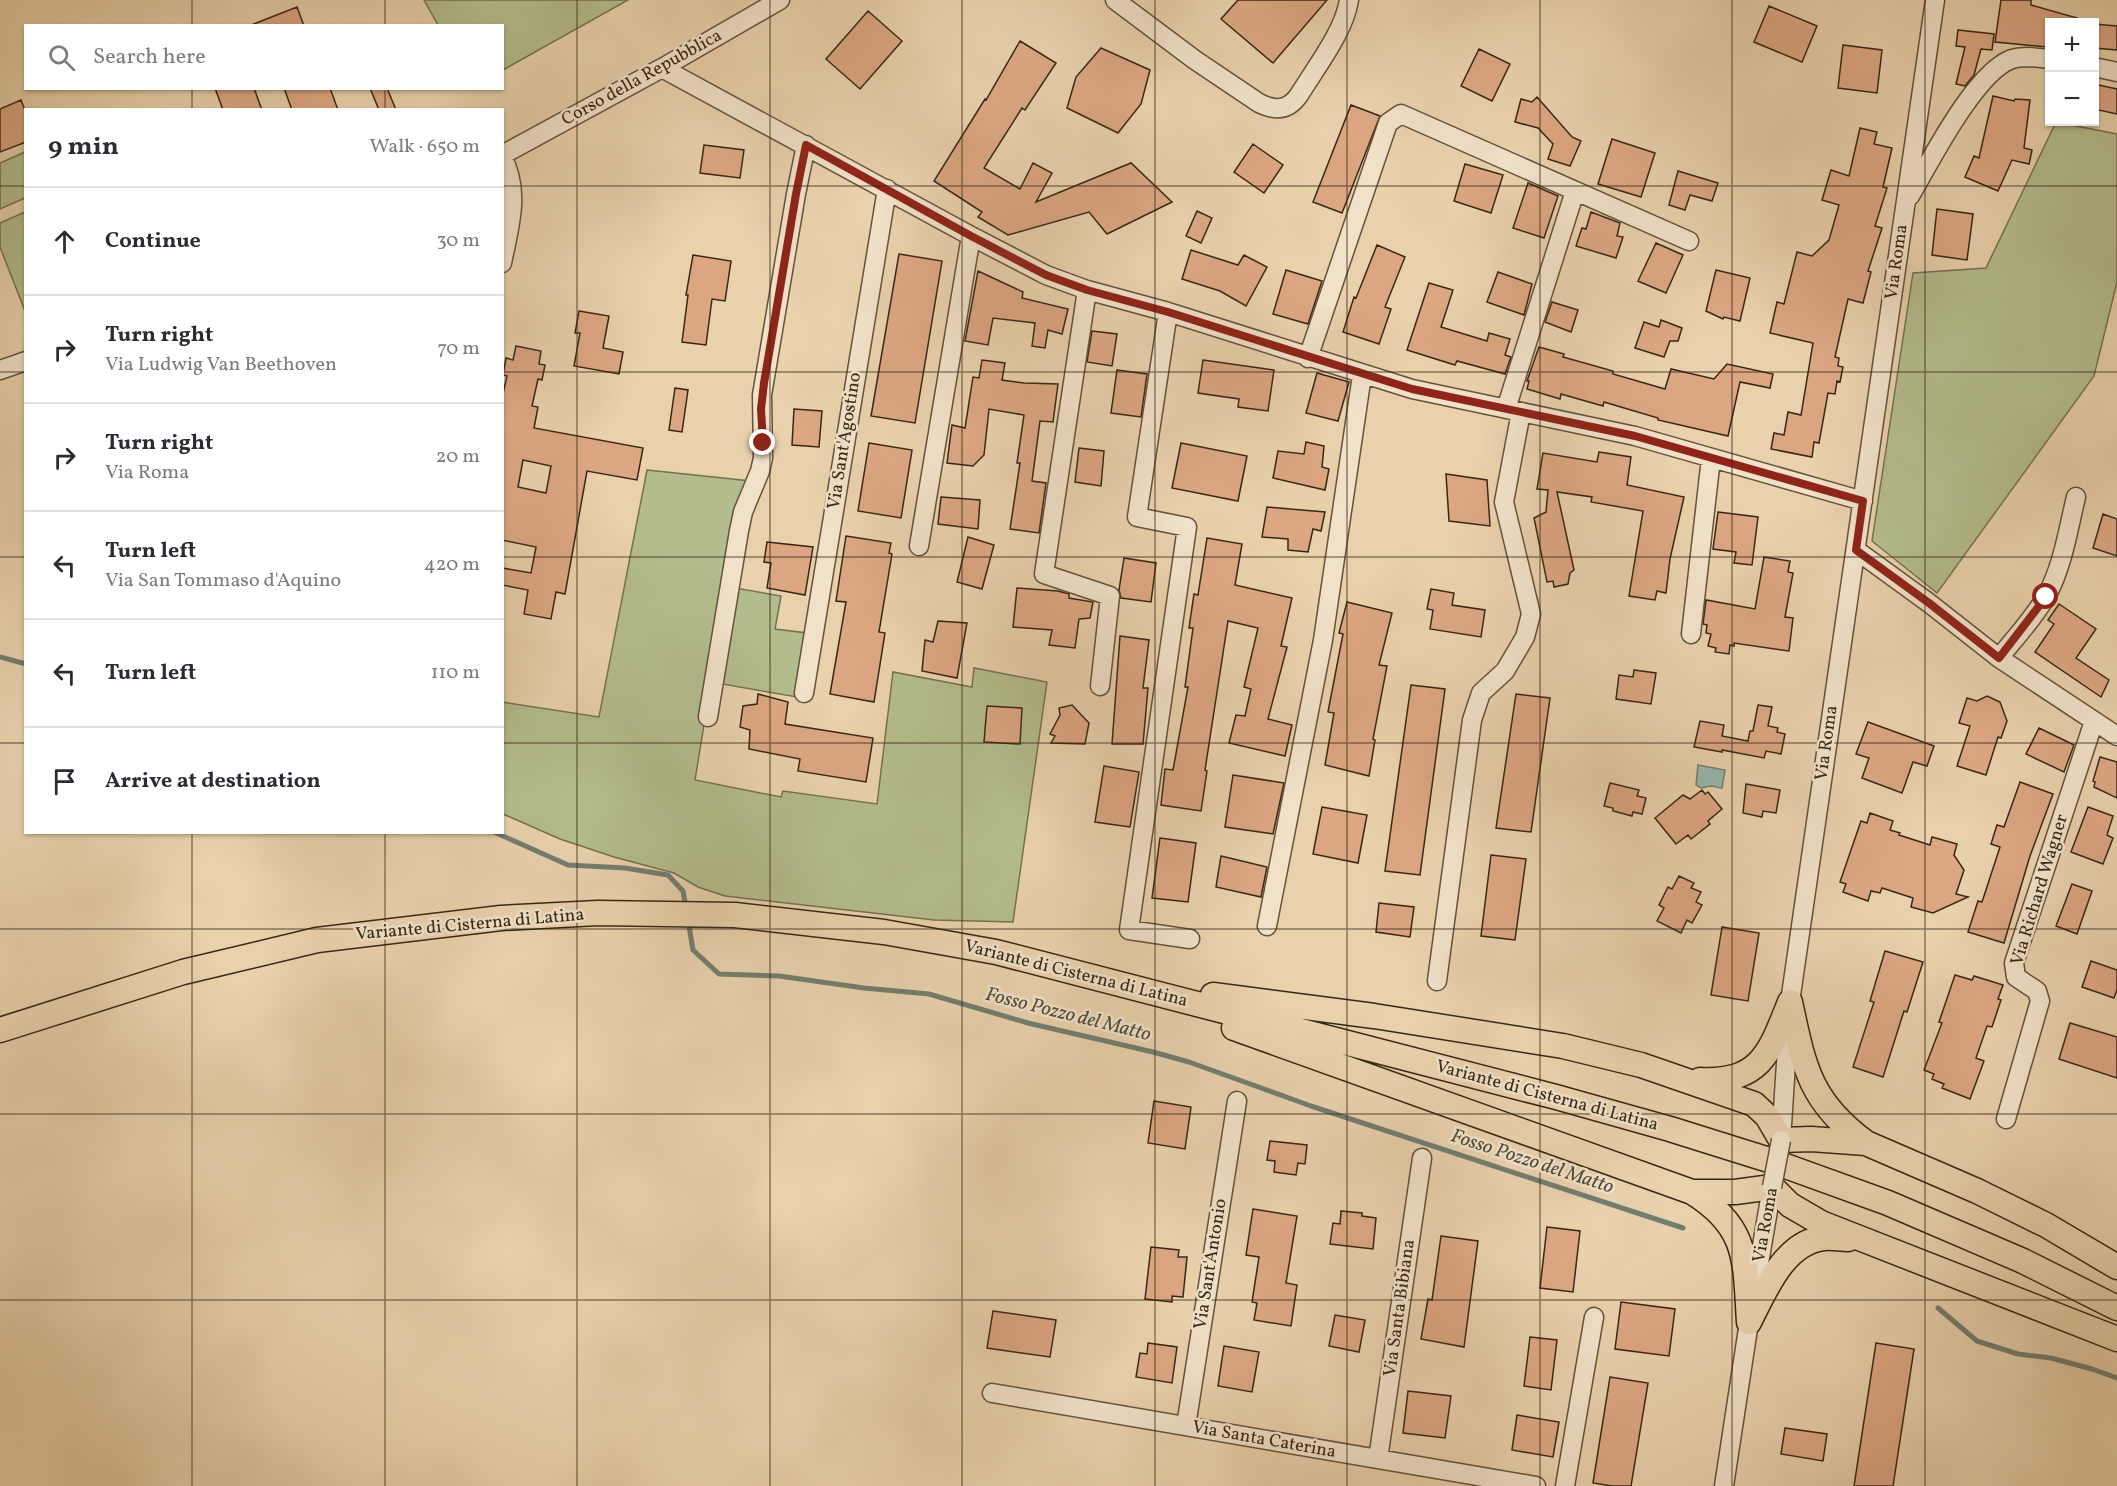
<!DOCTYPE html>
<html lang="en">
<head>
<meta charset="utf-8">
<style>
	body { margin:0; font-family:Vollkorn,serif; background:#f7f7f7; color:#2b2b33 }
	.controls { position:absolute; right:18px; top:18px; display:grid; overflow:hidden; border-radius:0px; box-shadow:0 2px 4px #0004 }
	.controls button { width:54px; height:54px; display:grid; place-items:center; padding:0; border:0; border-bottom:2px solid #e1e1e2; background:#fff; color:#2b2b33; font:30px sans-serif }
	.stop { position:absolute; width:18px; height:18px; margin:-14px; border:4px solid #8f2418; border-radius:50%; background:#fff }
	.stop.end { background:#8f2418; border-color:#fff; box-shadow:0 2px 6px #0008 }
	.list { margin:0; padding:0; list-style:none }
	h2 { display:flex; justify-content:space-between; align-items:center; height:78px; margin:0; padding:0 24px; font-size:26px }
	h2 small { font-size:20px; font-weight:400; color:#7c7c81 }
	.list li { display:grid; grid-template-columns:39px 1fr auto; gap:18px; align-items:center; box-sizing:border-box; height:108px; padding:0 24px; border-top:2px solid #e1e1e2 }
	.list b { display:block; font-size:22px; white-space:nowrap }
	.list p { margin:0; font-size:20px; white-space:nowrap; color:#7c7c81 }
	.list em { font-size:20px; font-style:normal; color:#7c7c81 }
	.icon { flex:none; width:33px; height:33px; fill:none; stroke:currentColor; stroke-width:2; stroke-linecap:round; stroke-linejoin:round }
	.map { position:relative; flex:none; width:2117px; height:1486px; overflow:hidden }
	.search { position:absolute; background:#fff; box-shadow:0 2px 4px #0004; left:24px; top:24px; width:480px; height:66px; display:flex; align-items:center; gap:15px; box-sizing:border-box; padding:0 21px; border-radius:0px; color:#7c7c81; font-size:22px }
	.panel { position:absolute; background:#fff; box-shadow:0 2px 4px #0004; left:24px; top:108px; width:480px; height:726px; border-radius:0px }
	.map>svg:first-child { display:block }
	.green { fill:#b3bc8c; stroke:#757250; stroke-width:1.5 }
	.water { fill:#97b7ae; stroke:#717e70; stroke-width:1.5 }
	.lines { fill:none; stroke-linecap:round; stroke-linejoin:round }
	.stream { stroke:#717e70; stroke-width:5 }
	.building { fill:#dca683; stroke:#372814; stroke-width:1.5; fill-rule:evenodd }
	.minor-casing { stroke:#64523a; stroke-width:21 }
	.major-casing { stroke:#372814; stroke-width:27 }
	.minor { stroke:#f1e1c9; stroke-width:18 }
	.major { stroke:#e9d1ac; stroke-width:24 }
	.minor-bridge-casing { stroke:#64523a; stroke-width:21; stroke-linecap:butt }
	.minor-bridge { stroke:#f1e1c9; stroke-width:18 }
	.route { stroke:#8f2418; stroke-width:8 }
	.grid { fill:none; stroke:#372814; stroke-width:1.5; stroke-opacity:0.55 }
	.labels { text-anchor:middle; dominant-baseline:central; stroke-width:5; stroke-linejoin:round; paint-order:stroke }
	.street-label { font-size:18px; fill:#372814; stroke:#f1e1c9 }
	.water-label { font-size:20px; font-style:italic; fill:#4f4c3a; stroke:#f1e1c9 }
</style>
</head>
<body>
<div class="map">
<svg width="2117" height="1486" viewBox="0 0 2117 1486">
	<rect width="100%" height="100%" fill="#e9d1ac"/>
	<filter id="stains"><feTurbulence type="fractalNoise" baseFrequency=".00333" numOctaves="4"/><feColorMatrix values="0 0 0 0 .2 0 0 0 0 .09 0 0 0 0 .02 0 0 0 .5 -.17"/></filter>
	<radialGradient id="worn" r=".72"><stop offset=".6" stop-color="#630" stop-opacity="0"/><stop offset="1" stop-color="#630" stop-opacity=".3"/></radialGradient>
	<path class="green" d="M424,0H628L503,70L502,26L438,25Z
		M2056,122L2117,134V282L2094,376L1937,593L1872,541L1913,273L1986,268Z
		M25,152V198L0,209V163Z
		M25,212V311L0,247V223Z
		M647,470L760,482L747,511L735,588L781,596L775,629L807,633L797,697L711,682L695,780L781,797L783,791L877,804L893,672L972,687L974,668L1047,682L1013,922L934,920L725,896L698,887L674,873L614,857L560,839L503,814L502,702L599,717Z"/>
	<path class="water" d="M1698,765L1725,770L1722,788C1719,788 1714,786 1710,786C1704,787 1702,790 1696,785Z"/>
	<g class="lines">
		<path class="stream" d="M0,657L26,664
			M494,832L568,865L625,868L668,875L683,891L686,908
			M688,920L693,950L719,974L779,976L864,988L929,994L1028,1023L1153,1052L1189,1062L1311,1106L1683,1228
			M1938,1308L1977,1341L2018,1354L2051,1358L2092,1369L2117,1378"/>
	</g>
	<path class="building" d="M1238,0H1327L1273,63L1221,19Z
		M2001,0H2031V5L2077,18L2076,22H2049V37L2047,47L1995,42Z
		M1769,6L1817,26L1802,62L1754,42Z
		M297,7L304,26H252L251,25Z
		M868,11L902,41L860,89L826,59Z
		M2094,24L2117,26V50L2094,48Z
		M1958,30L1994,34L1992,50L1981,49L1974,75L1965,86L1956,84L1965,47L1956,46Z
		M1020,41L1056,63L1025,110L1022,108L984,168L1020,189L1033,163L1052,173L1036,202L1131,163L1172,202L1107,234L1089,212L1008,235L978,217L982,212L934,181L985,99L986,100Z
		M1843,45L1882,50L1877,93L1838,88Z
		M1101,48L1150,70L1141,104L1118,133L1067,108L1076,77Z
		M1479,49L1510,64L1492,101L1461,86Z
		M2094,84L2117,89V114L2094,109Z
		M215,88H254L262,110H223Z
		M284,88H330L338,110H292Z
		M370,88H387L396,110H379Z
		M1993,96L2014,101L2015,99L2030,100L2024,148L2032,150L2029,164L2012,160L1998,191L1965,177L1974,156L1979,158Z
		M1537,97L1572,137L1581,141L1570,166L1548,159L1553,144L1538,128L1515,122L1521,99L1532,102Z
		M21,100L26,113V142L0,152V109Z
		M1351,105L1380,116L1342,213L1313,202Z
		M1860,128L1877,132L1874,144L1892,148L1883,187L1887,188L1875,226L1882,228L1868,271L1871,272L1863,303L1848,299L1835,357L1839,358L1838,366L1843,367L1840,382L1837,381L1835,394L1828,393L1819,443L1814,442L1812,457L1771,449L1774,433L1784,435L1788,412L1801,415L1813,343L1770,333L1777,302L1784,304L1797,252L1812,256L1829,240L1839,205L1822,200L1831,170L1849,176Z
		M1612,139L1655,153L1641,197L1598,184Z
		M1253,144L1283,165L1264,193L1234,172Z
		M704,145L744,150L740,178L700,173Z
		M1465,164L1503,175L1491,213L1454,201Z
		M1678,171L1718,183L1712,201L1690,195L1685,210L1669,205Z
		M1528,183L1558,196L1544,238L1513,228Z
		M1937,209L1973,214L1967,260L1932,255Z
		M1197,211L1212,218L1201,243L1186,236Z
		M1591,212L1620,223L1617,236L1623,237L1616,258L1576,246L1582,228L1586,229Z
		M1656,243L1683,255L1666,293L1638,281Z
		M1377,245L1405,257L1385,307L1391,309L1379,344L1343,332L1354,297L1356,298Z
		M1191,250L1238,265L1244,255L1267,267L1246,306L1220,291L1182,279Z
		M899,254L942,261L915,423L871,416Z
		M693,255L731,261L725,301L712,299L706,345L682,342L688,295H686Z
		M1286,270L1322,281L1308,324L1273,314Z
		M1716,270L1750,278L1740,321L1724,317L1723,319L1706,311Z
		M978,271L1023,292L1022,298L1068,309L1062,334L1048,330L1045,348L1032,346L1035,323L993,318L988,345L965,341Z
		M1498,272L1532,284L1524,315L1487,302Z
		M1429,283L1453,290L1441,327L1487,341L1489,333L1510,339L1505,355L1511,357L1505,374L1457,361L1455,365L1407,350Z
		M1552,302L1578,310L1571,332L1545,322Z
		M579,311L609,316L603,348L623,352L619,374L574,366L580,333H575Z
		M1661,320L1682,328L1678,341H1670L1664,357L1635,348L1644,322L1659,327Z
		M1092,331L1117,334L1112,366L1087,362Z
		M516,346L541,351L539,364L545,365L542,380L538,379L532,406L538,407L534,428L643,448L637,480L587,471L565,594L556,592L551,619L524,614L528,590L502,585V568L531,573L536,547L502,540V398L507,376L503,375L506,358L513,360ZM523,460L551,466L546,493L518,487Z
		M1539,347L1564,354L1563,357L1613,371V374L1665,389L1671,369L1714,379L1727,364L1773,374L1770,388L1740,382L1728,436L1658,420V418L1604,402L1603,406L1561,394L1560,399L1527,389L1529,381H1527Z
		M982,360L1005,363L1002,380L1024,383L1058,384L1053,422L1040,421L1032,481L1046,483L1039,533L1010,529L1020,463H1017L1024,415L989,409L984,455L973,466L947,463L952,425L965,428L973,377L979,378Z
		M1203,360L1274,370L1268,411L1238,407L1239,399L1198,393Z
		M1117,370L1147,374L1141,417L1111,413Z
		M1317,373L1349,382L1338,421L1306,413Z
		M675,388L688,390L682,432L669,430Z
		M794,409L822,411L819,447L792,445Z
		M1306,442L1324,446L1322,467L1329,469L1325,490L1273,478L1278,451L1304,454Z
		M869,443L912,450L901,518L858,511Z
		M1181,443L1247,456L1238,501L1172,488Z
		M1079,448L1104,451L1101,486L1075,482Z
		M1599,452L1631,457L1627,485L1684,497L1670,559L1666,593L1657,591L1655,600L1629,596L1643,511L1591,502L1592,497L1557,492L1574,570L1570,573L1568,584L1554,587L1553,581L1547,582L1534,518L1546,512L1548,490L1537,489L1543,453L1597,462Z
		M1446,474L1487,480L1490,526L1449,521Z
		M941,497L980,500L978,529L938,524Z
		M1267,507L1325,512L1321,531L1313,529L1308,552L1288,550V539L1262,537Z
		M1718,512L1758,517L1752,565L1734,563L1736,552L1713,549Z
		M2103,514L2117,519V556L2093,548Z
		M846,536L891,543L889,553L892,554L879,632L885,633L874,702L830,694L846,602L836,601Z
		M968,537L994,545L982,589L957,582Z
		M1207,538L1242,544L1235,585L1292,598L1281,646L1287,647L1268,719L1292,725L1285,756L1229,743L1236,715L1245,716L1251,689L1244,687L1258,628L1228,621L1205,770L1207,771L1201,811L1161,805L1165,769L1173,770L1188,687H1185L1193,628H1189L1194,594L1198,595Z
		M767,542L813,547L805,595L767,588L771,563L764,562Z
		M1764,557L1790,561L1788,572L1793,573L1785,617L1793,618L1789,651L1734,643V646L1730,645L1729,654L1715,652L1716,648L1708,646L1711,634L1706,633L1707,625L1703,624L1706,600L1755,609Z
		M1124,558L1156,563L1151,602L1121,598L1119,590Z
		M1017,588L1058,591L1069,594V598L1093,602L1090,618L1079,619L1075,648L1049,645L1052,630L1013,627Z
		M1431,589L1454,593L1452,605L1485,610L1481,637L1430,629L1433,610L1427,609Z
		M1347,602L1392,613L1379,665L1387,666L1373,739L1375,740L1369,776L1325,765L1334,713L1328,712L1343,634L1339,633Z
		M2059,604L2096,629L2076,658L2109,680L2101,697L2035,652L2054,624L2048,620Z
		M938,621L967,623L957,678L922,671L925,640L933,642Z
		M1120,636L1149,640L1143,688H1148L1143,744H1112Z
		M1634,670L1656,673L1651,704L1616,699L1619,675L1633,677Z
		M1411,685L1445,689L1420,875L1385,871Z
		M758,694L788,702L785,724L873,738L866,782L798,771L800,759L749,749L750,730L740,727L743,706L757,704Z
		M1516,694L1550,698L1531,832L1496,828Z
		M1987,696L2000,702L2007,721L2001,738L1998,737L1986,775L1957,766L1970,726L1959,723L1967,698L1977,701Z
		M1072,705L1089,723L1085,744L1051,743L1055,736L1050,734L1060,715L1059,708Z
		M1758,705L1772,707L1768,726L1778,728L1777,732L1785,734L1781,754L1766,751L1764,758L1722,750V752L1694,747L1700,721L1724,725L1722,736L1748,741L1750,731H1753Z
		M987,706L1022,708L1020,744L984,742Z
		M1868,722L1934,746L1927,766L1913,762L1902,793L1862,778L1869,758L1856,754Z
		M2039,728L2074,745L2064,772L2026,754Z
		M2100,757L2117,762V798L2094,787L2095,782L2093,781Z
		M1104,766L1139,772L1130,827L1095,822Z
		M1233,775L1284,783L1273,834L1225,827Z
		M2020,782L2053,794L2030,856L2004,943L1968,932L1978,901L1982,902L2000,847L1991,844L1997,825L2004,827Z
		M1610,783L1639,790L1637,796L1646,798L1642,814L1633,812L1632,816L1613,811V808L1604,806Z
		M1746,784L1780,790L1776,813L1763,811L1762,817L1743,813Z
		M1702,790L1705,794L1708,792L1722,809L1708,821L1710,824L1691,839L1688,835L1676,844L1655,818L1683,795L1690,799Z
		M1322,807L1367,815L1358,863L1313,854Z
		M2088,807L2113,816L2107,835L2113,838L2103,864L2071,852Z
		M1870,813L1893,821L1890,830L1900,833L1899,835L1930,845L1932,837L1957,844L1954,855L1964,870L1956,894L1968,897L1933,913L1911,907L1913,898L1882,888L1880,893L1871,891L1868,901L1843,892L1846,884L1840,882L1861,821L1867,823Z
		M1160,838L1196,843L1188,902L1152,898Z
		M1491,855L1526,859L1515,940L1481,936Z
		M1221,856L1267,867L1261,897L1216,887Z
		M1679,876L1694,883L1691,888L1701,892L1696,902L1702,905L1692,923L1687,920L1681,933L1657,921L1664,908L1659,905L1668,887L1672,889Z
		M2072,884L2092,891L2077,934L2056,926Z
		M1379,903L1414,907L1410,937L1376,932Z
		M1722,927L1759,933L1748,1001L1711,995Z
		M1885,951L1923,962L1907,1012L1904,1011L1883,1077L1853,1067L1874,1002L1870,1001Z
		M2091,961L2117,970V990L2114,998L2082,987Z
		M1955,975L1972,980L1974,976L2003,985L1998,999L2001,1000L1992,1027L1987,1026L1976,1058L1984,1061L1970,1099L1942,1088L1944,1084L1932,1079L1934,1074L1924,1070L1942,1023L1939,1022Z
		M2070,1023L2117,1037V1078L2059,1059Z
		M1154,1101L1191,1107L1185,1149L1148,1143Z
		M1270,1141L1307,1145L1305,1164L1298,1163L1296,1175L1274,1172L1275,1161L1267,1160Z
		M1253,1209L1297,1216L1286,1283L1297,1285L1291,1326L1254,1320L1257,1303L1252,1302L1259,1257L1246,1255Z
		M1341,1211L1362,1213V1216L1376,1218L1373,1249L1330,1244L1333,1223L1340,1224Z
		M1547,1227L1580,1231L1573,1292L1540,1288Z
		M1441,1236L1478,1241L1464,1347L1421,1339L1428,1299L1432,1300Z
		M1151,1247L1179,1250L1178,1257H1187L1183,1297L1172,1296V1302L1145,1299Z
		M1621,1302L1675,1309L1669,1356L1615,1349Z
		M993,1311L1056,1320L1050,1357L987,1348Z
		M1335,1315L1365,1320L1359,1352L1329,1346Z
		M1530,1337L1557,1340L1551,1390L1524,1386Z
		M1148,1343L1177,1347L1172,1383L1136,1377L1140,1353L1147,1354Z
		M1876,1343L1914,1349L1893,1486H1854Z
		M1224,1346L1259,1352L1252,1392L1218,1386Z
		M1610,1377L1648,1383L1631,1486H1612L1593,1483Z
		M1408,1391L1451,1396L1445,1438L1403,1433Z
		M1517,1415L1559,1422L1553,1457L1512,1450Z
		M1785,1428L1827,1434L1823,1461L1781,1454Z"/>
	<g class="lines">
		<defs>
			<path id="minor" d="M1115,0L1195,60L1259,103C1275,111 1288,111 1299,95C1316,67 1344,32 1349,0
				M2094,67L2117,72
				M662,68L971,236L1046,275L1087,290L1168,312L1412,389L1635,436L1863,501
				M502,155L662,68L780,0
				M502,157C521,191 509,228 502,263
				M1910,196C1930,162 1975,72 2012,59C2024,55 2037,58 2050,59
				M1087,290L1044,574L1110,596L1100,686
				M1168,312L1137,517L1187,527L1129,930L1190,939
				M1308,358L1388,123L1401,114L1689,241
				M0,370L26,361
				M1506,409L1575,191
				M919,546L971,236
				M1856,550L1929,603L1999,658L2117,736
				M1691,634L1711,458
				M1999,658C2015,638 2034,618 2047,595C2063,565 2068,530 2076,497
				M804,693L887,189
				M708,717L739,531L743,512L760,471L763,458L762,395L796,194L806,145
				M1267,926L1323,640L1362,375
				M1437,981L1472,720L1481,693L1505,671L1525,637L1531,614L1504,502L1521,412
				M2006,1119L2040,1001L2037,991L2016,977L2014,963L2094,721
				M1781,1140L1790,1002L1935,0
				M992,1393L1536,1486
				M1186,1426L1237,1101
				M1378,1459L1422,1158
				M1565,1486L1594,1317
				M1724,1486L1749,1322L1772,1187"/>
			<path id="major" d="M1213,995L1374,1016L1563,1046L1641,1065L1754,1104L1767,1116L1781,1140L1811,1139L1866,1143L1977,1191L2046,1225L2117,1267
				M1790,1002C1804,1068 1810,1102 1866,1143
				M1234,1028L1692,1192H1735L1772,1187L1790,1205L1821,1223L2117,1339
				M0,1030L183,972L317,940L501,918L598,913L735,915L884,932L996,952L1556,1097L1670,1129L1769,1160L1888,1203L2023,1261L2117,1308
				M1700,1080C1761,1083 1770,1052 1790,1002
				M1692,1192C1749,1227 1745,1261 1749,1322
				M1749,1322C1765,1291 1784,1242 1824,1238C1832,1237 1840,1239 1848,1239"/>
		</defs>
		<use href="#minor" class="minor-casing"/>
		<use href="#major" class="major-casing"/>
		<use href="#minor" class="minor"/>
		<use href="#major" class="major"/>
		<defs>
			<path id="minor-bridge" d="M1772,1187L1781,1140"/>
		</defs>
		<use href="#minor-bridge" class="minor-bridge-casing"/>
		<use href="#minor-bridge" class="minor-bridge"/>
	</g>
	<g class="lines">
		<path class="route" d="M763,443L761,409L764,383L796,194L806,145L971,236L1046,275L1087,290L1168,312L1412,389L1635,436L1863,501L1856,550L1929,603L1999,658L2046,597"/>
	</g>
	<path class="grid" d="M192,0V26M385,0V26M577,0V1486M770,0V1486M962,0V1486M1155,0V1486M1347,0V1486M1540,0V1486M1732,0V1486M1925,0V1486M192,88V110M385,88V110M0,186H26M502,186H2117M0,372H26M502,372H2117M0,557H26M502,557H2117M0,743H26M502,743H2117M192,832V1486M385,832V1486M0,929H2117M0,1114H2117M0,1300H2117"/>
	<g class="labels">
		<g class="street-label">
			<text transform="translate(642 78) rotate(-29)">Corso della Repubblica</text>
			<text transform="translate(1897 262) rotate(-82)">Via Roma</text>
			<text transform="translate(845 441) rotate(-81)">Via Sant'Agostino</text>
			<text transform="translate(1827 743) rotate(-82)">Via Roma</text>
			<text transform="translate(2040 890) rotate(-73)">Via Richard Wagner</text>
			<text transform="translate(470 925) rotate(-5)">Variante di Cisterna di Latina</text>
			<text transform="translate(1076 974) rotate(14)">Variante di Cisterna di Latina</text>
			<text transform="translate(1547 1096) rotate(15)">Variante di Cisterna di Latina</text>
			<text transform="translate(1766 1225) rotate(-80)">Via Roma</text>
			<text transform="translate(1211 1264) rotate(-81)">Via Sant'Antonio</text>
			<text transform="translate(1400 1308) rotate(-82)">Via Santa Bibiana</text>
			<text transform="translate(1264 1440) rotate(10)">Via Santa Caterina</text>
		</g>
		<g class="water-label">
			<text transform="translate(1068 1015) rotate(14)">Fosso Pozzo del Matto</text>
			<text transform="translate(1532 1162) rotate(18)">Fosso Pozzo del Matto</text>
		</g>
	</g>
	<rect width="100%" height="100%" filter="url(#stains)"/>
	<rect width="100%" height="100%" fill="url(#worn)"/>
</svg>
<div class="controls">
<button>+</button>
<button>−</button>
</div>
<div class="stop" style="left:2046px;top:597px"></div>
<div class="stop end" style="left:763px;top:443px"></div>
<div class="search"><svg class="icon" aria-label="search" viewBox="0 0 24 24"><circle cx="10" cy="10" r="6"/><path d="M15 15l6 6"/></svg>Search here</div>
<section class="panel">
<h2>9 min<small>Walk · 650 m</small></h2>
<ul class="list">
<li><svg class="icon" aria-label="ahead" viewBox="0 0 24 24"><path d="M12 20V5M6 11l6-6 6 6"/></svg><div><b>Continue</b></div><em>30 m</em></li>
<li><svg class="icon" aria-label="right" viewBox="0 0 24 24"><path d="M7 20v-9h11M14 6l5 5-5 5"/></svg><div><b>Turn right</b><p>Via Ludwig Van Beethoven</p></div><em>70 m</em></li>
<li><svg class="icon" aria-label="right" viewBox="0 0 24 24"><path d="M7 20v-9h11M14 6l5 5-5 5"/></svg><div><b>Turn right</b><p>Via Roma</p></div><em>20 m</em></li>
<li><svg class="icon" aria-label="left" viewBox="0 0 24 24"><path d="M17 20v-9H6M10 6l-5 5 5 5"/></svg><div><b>Turn left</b><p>Via San Tommaso d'Aquino</p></div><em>420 m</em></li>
<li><svg class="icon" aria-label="left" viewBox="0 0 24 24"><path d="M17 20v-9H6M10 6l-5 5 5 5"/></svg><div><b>Turn left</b></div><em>110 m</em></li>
<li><svg class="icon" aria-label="arrive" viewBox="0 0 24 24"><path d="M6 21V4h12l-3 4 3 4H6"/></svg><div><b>Arrive at destination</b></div></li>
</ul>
</section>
</div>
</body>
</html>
